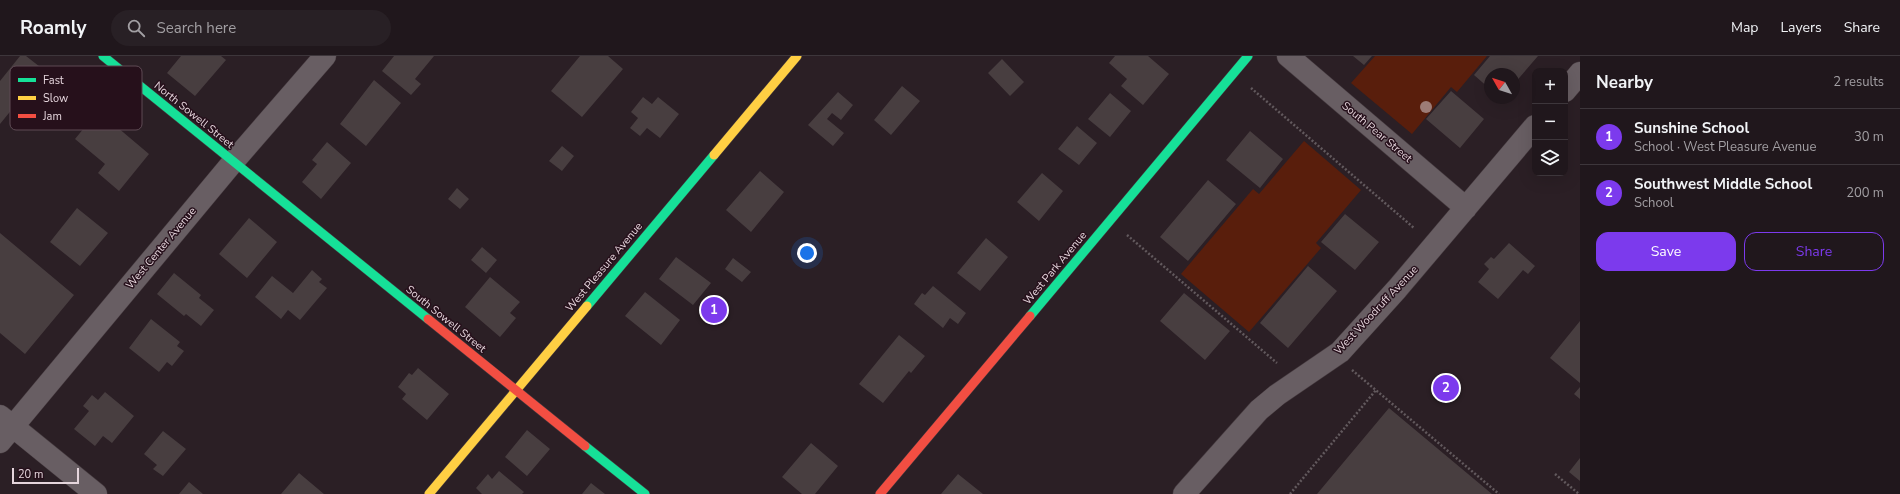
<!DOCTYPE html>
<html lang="en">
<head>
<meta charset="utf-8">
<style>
	body { margin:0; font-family:"Nunito Sans",sans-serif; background:#282025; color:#f1f3f6 }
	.controls { position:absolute; right:12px; top:12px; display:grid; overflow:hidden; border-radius:8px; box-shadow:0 4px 16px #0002 }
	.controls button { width:36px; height:36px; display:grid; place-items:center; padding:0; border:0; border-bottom:1px solid #3d363b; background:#20171c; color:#f1f3f6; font:20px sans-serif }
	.compass { position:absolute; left:1484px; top:12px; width:36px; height:36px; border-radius:50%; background:#20171c; box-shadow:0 4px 16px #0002; rotate:309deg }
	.scale { position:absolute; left:12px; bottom:10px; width:67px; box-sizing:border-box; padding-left:4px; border:2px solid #e5d5dc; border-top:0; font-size:11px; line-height:14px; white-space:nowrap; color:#e5d5dc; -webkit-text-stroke:3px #26101b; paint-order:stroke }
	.you { position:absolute; left:807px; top:197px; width:14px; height:14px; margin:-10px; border:3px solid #fff; border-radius:50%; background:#1a73e8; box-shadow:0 0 0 6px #1a73e833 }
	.badge { display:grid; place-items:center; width:26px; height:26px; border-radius:50%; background:#7c3aed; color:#fff; font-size:13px; font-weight:700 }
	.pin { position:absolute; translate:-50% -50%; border:2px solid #fff; box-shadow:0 1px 4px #0006 }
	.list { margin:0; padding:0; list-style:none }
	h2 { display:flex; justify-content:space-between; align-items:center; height:52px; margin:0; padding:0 16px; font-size:17px }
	h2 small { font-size:13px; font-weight:400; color:#a29fa3 }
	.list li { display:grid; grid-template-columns:26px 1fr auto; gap:12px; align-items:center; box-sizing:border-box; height:56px; padding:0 16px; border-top:1px solid #3d363b }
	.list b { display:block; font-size:15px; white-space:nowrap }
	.list p { margin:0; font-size:13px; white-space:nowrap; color:#a29fa3 }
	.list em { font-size:13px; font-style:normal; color:#a29fa3 }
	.actions { display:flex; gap:8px; padding:12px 16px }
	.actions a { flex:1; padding:9px 0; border:1px solid #7c3aed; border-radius:12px; text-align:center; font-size:14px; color:#7c3aed }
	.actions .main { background:#7c3aed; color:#fff }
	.icon { flex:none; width:22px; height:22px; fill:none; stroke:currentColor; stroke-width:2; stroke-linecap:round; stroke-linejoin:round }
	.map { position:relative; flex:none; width:1580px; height:438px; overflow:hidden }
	header { display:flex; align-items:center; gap:24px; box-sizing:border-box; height:56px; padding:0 20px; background:#20171c; border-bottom:1px solid #3d363b }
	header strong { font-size:19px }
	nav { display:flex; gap:22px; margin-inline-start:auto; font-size:14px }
	.search { width:280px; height:36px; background:#282025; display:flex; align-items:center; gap:10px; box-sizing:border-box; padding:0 14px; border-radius:22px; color:#a29fa3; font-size:15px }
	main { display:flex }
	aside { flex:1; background:#20171c }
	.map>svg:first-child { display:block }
	.green { fill:#591e0c }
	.building { fill:#483e40 }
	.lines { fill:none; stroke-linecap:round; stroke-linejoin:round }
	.street-casing { stroke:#453a3f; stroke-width:23 }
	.fast-casing { stroke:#453a3f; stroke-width:10 }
	.slow-casing { stroke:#453a3f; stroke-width:10 }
	.jam-casing { stroke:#453a3f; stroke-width:10 }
	.path { stroke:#62595d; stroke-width:2.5; stroke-dasharray:2 2; stroke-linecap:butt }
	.street { stroke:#685e63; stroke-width:22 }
	.fast { stroke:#16e098; stroke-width:9 }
	.slow { stroke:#ffcf43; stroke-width:9 }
	.jam { stroke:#f24e42; stroke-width:9 }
	.tree { fill:#9d7c76 }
	.labels { text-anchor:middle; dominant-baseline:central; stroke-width:3; stroke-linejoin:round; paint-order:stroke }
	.street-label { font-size:11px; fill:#e5d5dc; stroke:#26101b }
	.key { fill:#26101b; stroke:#5f4b55; stroke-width:1 }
	.key-label { font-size:11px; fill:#e5d5dc }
</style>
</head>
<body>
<header>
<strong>Roamly</strong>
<div class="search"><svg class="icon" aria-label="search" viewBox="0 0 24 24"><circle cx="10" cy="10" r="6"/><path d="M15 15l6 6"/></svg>Search here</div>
<nav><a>Map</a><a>Layers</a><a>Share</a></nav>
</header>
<main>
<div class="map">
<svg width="1580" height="438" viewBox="0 0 1580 438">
	<rect width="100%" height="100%" fill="#2b1f25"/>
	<path class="green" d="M1375,0H1487L1457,36L1451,31L1412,78L1351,27Z
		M1304,85L1361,134L1316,187L1321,192L1249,276L1181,218L1253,133L1259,138Z"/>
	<path class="building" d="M20,0H26L44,14L0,68V25Z
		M181,0H221L226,4L195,40L167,17Z
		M394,0H434L415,23L421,28L411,39L382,15Z
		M580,0H608L623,13L582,61L551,35Z
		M1115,0H1148L1169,18L1143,49L1121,30L1127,23L1109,7Z
		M1353,0H1372L1364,9Z
		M1490,0H1538L1514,28V18H1490V33L1474,19Z
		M1002,3L1024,26L1010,40L988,17Z
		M374,24L401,47L366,90L340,68Z
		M902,30L920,45L891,79L874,64Z
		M1451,35L1484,63L1460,92L1426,63Z
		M838,36L853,49L841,64L832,57L827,63L844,77L833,90L808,69Z
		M1110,37L1131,55L1110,81L1088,63Z
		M643,41L652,48L658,41L679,58L660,82L647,72L640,80L630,72L638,62L631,56Z
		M98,55L149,98L119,135L98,117L105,108L75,83Z
		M1077,70L1097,87L1079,109L1058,93Z
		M1250,75L1283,103L1260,132L1226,104Z
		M327,86L351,107L321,143L302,126L317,108L312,104Z
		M562,90L574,100L562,115L549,105Z
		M760,115L784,136L751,176L726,154Z
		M1042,117L1063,135L1039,165L1017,146Z
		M1208,124L1236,148L1188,205L1160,181Z
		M457,132L469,143L460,153L448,143Z
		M77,152L108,177L80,210L50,186Z
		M1345,158L1379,186L1355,214L1321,186Z
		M249,162L277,186L247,222L219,198Z
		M0,177L74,239L25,298L0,277Z
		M986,182L1008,201L980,235L957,217Z
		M1509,187L1535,210L1528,218L1523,214L1498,243L1478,226L1489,213L1484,208L1491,201L1494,203Z
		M482,191L497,204L486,217L471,204Z
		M676,201L711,227L693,249L659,223Z
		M733,202L751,216L742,226L725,213Z
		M1308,210L1337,235L1288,292L1260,267Z
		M312,214L322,223L319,226L327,232L300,264L288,254L281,263L255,241L272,220L293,237Z
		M174,217L201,239L199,242L214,254L201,270L186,258L184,260L157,238Z
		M490,221L520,246L510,257L516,262L500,281L465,251Z
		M933,230L966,257L958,268L950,262L943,272L914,248L922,237L925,239Z
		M645,236L680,264L661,289L625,260Z
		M1184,237L1230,275L1205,304L1160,265Z
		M151,263L180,286L177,290L184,295L172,310L167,306L159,316L129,292Z
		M1580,265V327L1550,302Z
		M899,279L925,300L911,317L909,315L883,347L859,328Z
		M418,312L449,338L427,364L402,343L406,338L398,331L409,317L412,319Z
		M1580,331V343L1574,338Z
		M105,336L134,360L112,387L103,380L95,390L74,373L89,355L83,350L92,339L98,344Z
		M1389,352L1492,438H1317Z
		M527,374L550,393L527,420L505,401Z
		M163,375L186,393L163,420L153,413L157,409L144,398Z
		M811,387L838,410L815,438H802L782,421Z
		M1580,402V425L1569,416Z
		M499,415L524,436L522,438H482L476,432L488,418L492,423Z
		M299,417L324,438H281Z
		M958,418L983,438H941Z
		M189,426L203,438H179Z
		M591,427L605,438H582Z"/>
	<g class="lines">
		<defs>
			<path id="street" d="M1288,0L1466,152
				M1565,35L1580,17
				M0,360L96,438
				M0,386L233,106L325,0
				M1184,438L1259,354L1277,339L1340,296L1397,233L1535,70"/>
			<path id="fast" d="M103,0L428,263
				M587,250L714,99
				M1030,260L1248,0
				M585,390L645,438"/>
			<path id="slow" d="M714,99L797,0
				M429,438L587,250"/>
			<path id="jam" d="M428,263L585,390
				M880,438L1030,260"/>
		</defs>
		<use href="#street" class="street-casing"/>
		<use href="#fast" class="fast-casing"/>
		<use href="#slow" class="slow-casing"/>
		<use href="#jam" class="jam-casing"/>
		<path class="path" d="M1251,32L1414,172
			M1127,179L1277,307
			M1352,314L1499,438
			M1555,418L1579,438
			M1290,438L1376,334"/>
		<use href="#street" class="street"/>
		<use href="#fast" class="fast"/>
		<use href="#slow" class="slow"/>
		<use href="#jam" class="jam"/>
	</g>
	<circle class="tree" cx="1426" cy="51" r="6"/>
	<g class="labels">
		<g class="street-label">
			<text transform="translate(194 59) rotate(39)">North Sowell Street</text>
			<text transform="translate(1377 76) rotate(40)">South Pear Street</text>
			<text transform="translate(161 192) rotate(-50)">West Center Avenue</text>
			<text transform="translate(604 211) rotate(-50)">West Pleasure Avenue</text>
			<text transform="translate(1055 212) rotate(-50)">West Park Avenue</text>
			<text transform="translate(1376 254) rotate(-47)">West Woodruff Avenue</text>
			<text transform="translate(446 263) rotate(39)">South Sowell Street</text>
		</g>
	</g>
	<rect x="10" y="10" width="132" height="64" rx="6" class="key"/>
	<rect x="18" y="22" width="18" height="4" fill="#16e098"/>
	<rect x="18" y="40" width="18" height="4" fill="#ffcf43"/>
	<rect x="18" y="58" width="18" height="4" fill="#f24e42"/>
	<g class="key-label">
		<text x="43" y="28">Fast</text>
		<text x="43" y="46">Slow</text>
		<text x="43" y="64">Jam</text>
	</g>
</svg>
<div class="controls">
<button>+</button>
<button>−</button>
<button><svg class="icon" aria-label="layers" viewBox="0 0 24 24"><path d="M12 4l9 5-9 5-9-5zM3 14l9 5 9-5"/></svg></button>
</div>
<svg class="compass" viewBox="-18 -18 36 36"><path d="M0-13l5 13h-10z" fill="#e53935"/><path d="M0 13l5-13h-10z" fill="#a29fa3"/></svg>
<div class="scale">20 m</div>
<div class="you"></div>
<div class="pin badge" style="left:714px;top:254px">1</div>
<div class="pin badge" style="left:1446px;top:332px">2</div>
</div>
<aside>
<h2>Nearby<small>2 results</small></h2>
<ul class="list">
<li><span class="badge">1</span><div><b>Sunshine School</b><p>School · West Pleasure Avenue</p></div><em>30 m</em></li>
<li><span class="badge">2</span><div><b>Southwest Middle School</b><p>School</p></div><em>200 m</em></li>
</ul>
<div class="actions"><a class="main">Save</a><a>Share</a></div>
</aside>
</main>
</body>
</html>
